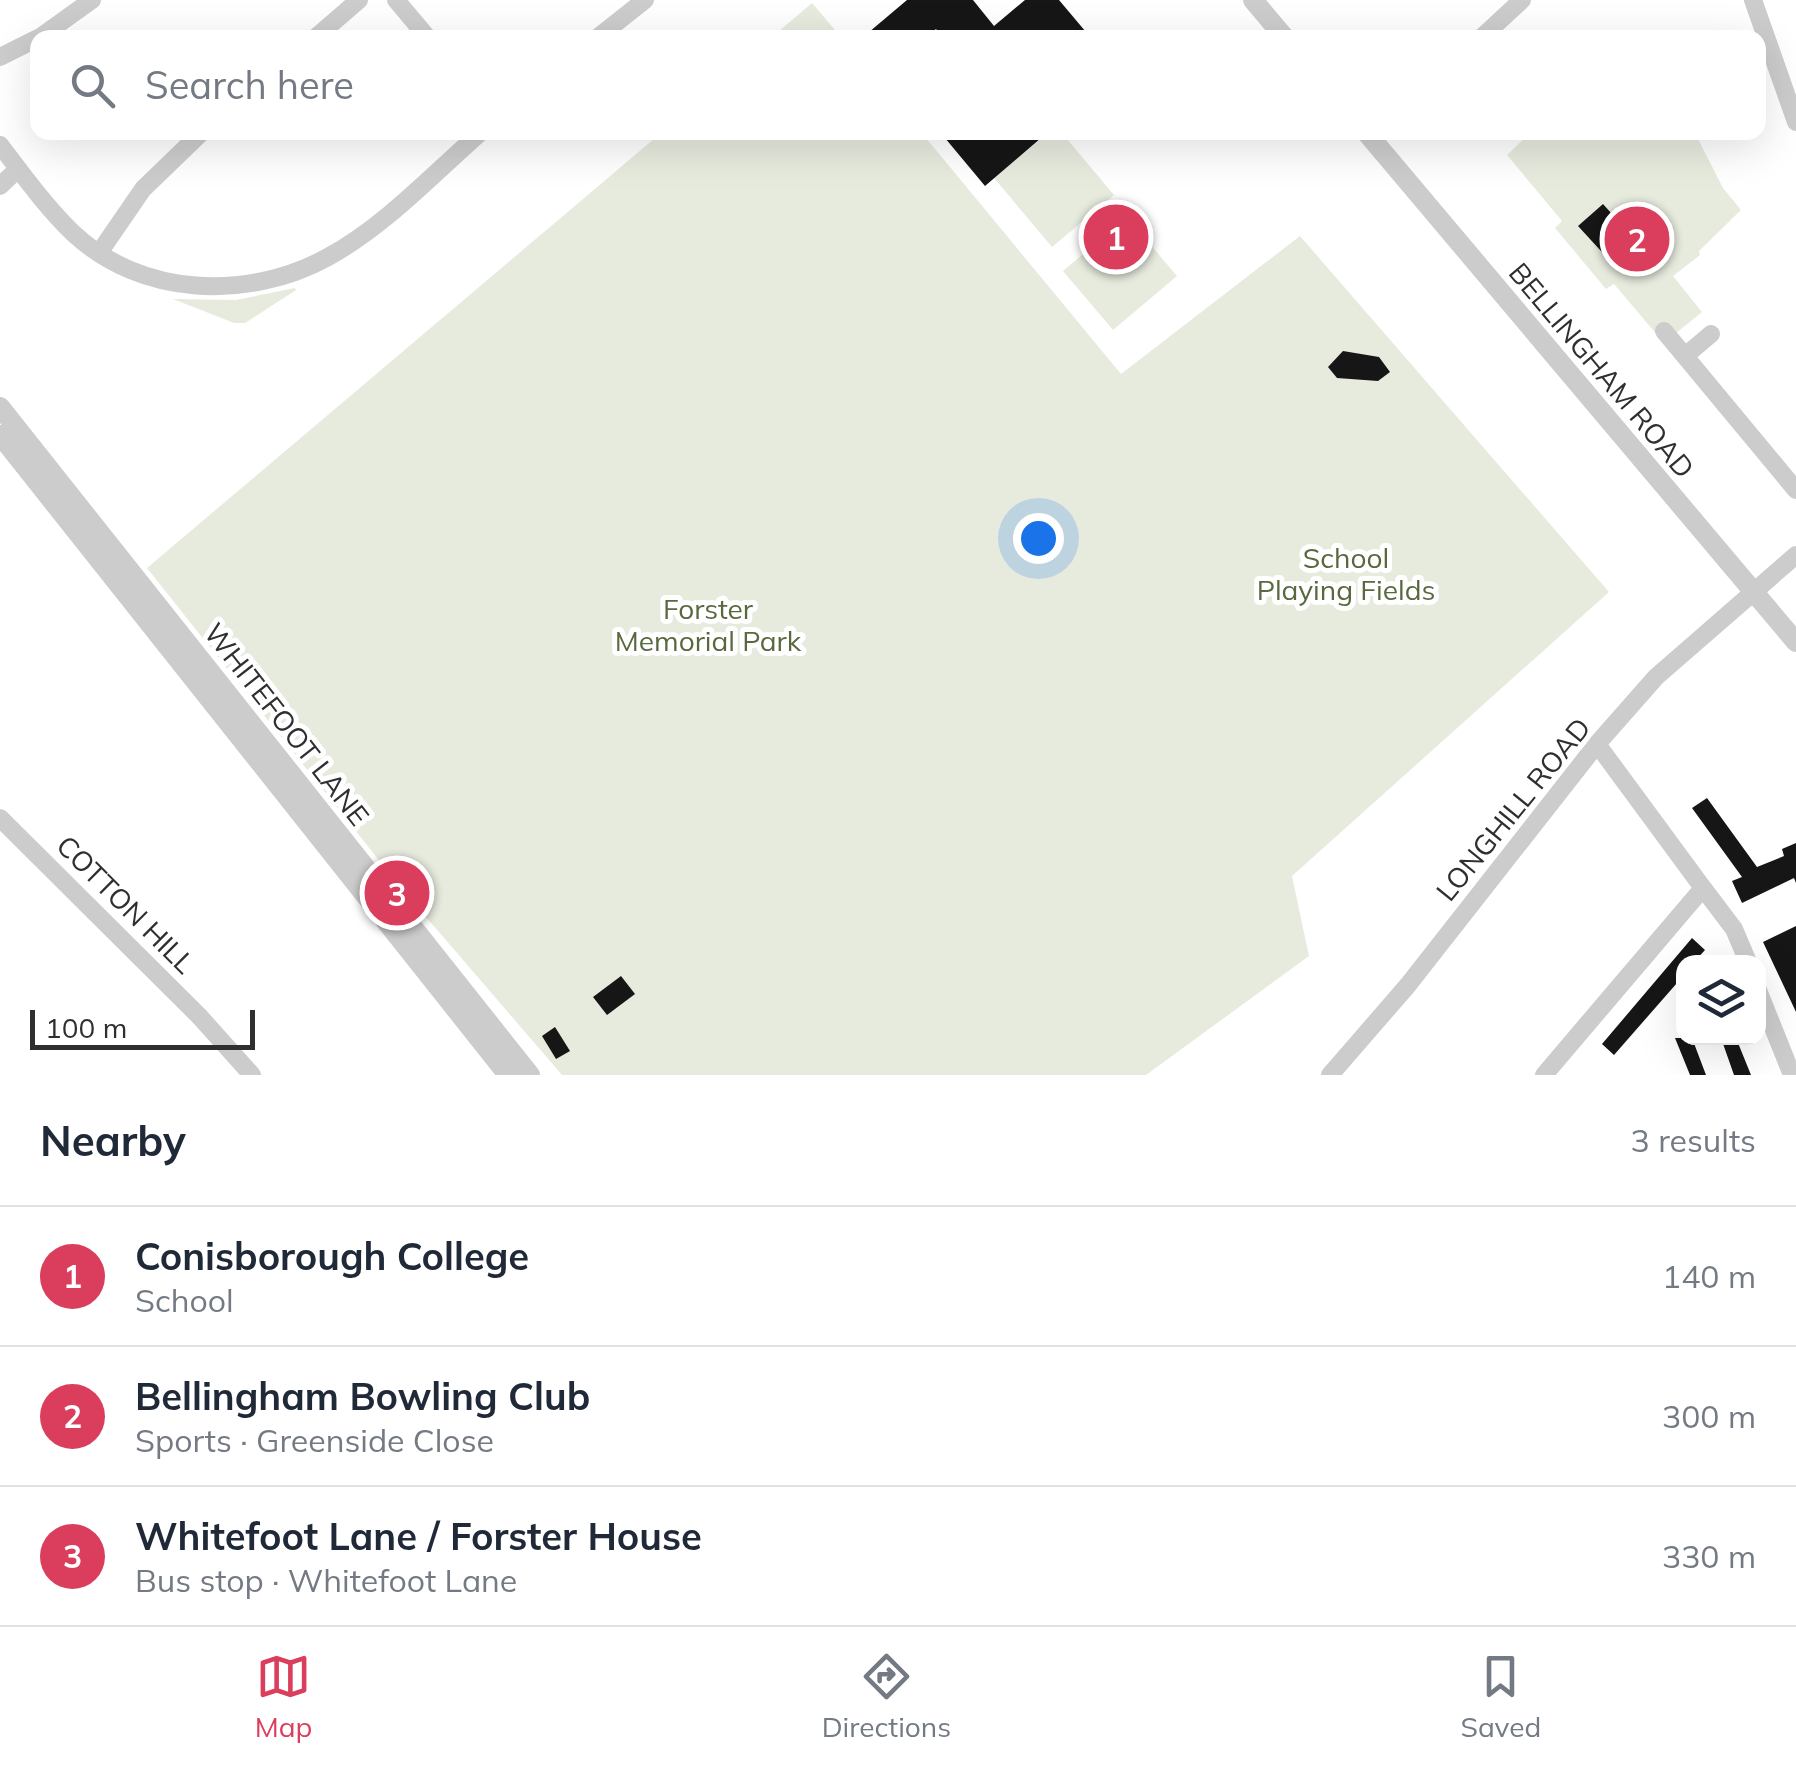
<!DOCTYPE html>
<html lang="en">
<head>
<meta charset="utf-8">
<style>
	body { margin:0; font-family:Mulish,sans-serif; background:#f6f6f7; color:#1f2937 }
	.controls { position:absolute; right:30px; bottom:30px; display:grid; overflow:hidden; border-radius:20px; box-shadow:0 10px 40px #0002 }
	.controls button { width:90px; height:90px; display:grid; place-items:center; padding:0; border:0; border-bottom:2px solid #e0e1e3; background:#fff; color:#1f2937; font:50px sans-serif }
	.scale { position:absolute; left:30px; bottom:25px; width:225px; box-sizing:border-box; padding-left:10px; border:5px solid #2f2f2f; border-top:0; font-size:28px; line-height:35px; white-space:nowrap; color:#2f2f2f; -webkit-text-stroke:8px #fff; paint-order:stroke }
	.you { position:absolute; left:1038px; top:538px; width:35px; height:35px; margin:-25px; border:8px solid #fff; border-radius:50%; background:#1a73e8; box-shadow:0 0 0 15px #1a73e833 }
	.badge { display:grid; place-items:center; width:65px; height:65px; border-radius:50%; background:#db3d5c; color:#fff; font-size:32px; font-weight:700 }
	.pin { position:absolute; translate:-50% -50%; border:5px solid #fff; box-shadow:0 2px 10px #0006 }
	.list { margin:0; padding:0; list-style:none }
	h2 { display:flex; justify-content:space-between; align-items:center; height:130px; margin:0; padding:0 40px; font-size:42px }
	h2 small { font-size:32px; font-weight:400; color:#747a83 }
	.list li { display:grid; grid-template-columns:65px 1fr auto; gap:30px; align-items:center; box-sizing:border-box; height:140px; padding:0 40px; border-top:2px solid #e0e1e3 }
	.list b { display:block; font-size:38px; white-space:nowrap }
	.list p { margin:0; font-size:32px; white-space:nowrap; color:#747a83 }
	.list em { font-size:32px; font-style:normal; color:#747a83 }
	.icon { flex:none; width:55px; height:55px; fill:none; stroke:currentColor; stroke-width:2; stroke-linecap:round; stroke-linejoin:round }
	.map { position:relative; flex:none; width:1796px; height:1075px; overflow:hidden }
	.search { position:absolute; background:#fff; box-shadow:0 10px 40px #0002; left:30px; right:30px; top:30px; height:110px; display:flex; align-items:center; gap:25px; box-sizing:border-box; padding:0 35px; border-radius:20px; color:#747a83; font-size:38px }
	.sheet { height:550px; background:#fff }
	nav { display:flex; justify-content:space-around; align-items:center; box-sizing:border-box; height:140px; border-top:2px solid #e0e1e3; background:#fff; font-size:28px; color:#747a83 }
	nav a { display:grid; justify-items:center; gap:5px }
	nav .on { color:#db3d5c }
	.map>svg:first-child { display:block }
	.green { fill:#e7ebde }
	.building { fill:#161616 }
	.lines { fill:none; stroke-linecap:round; stroke-linejoin:round }
	.minor { stroke:#ccc; stroke-width:18 }
	.tertiary { stroke:#ccc; stroke-width:20 }
	.labels { text-anchor:middle; dominant-baseline:central; stroke-width:10; stroke-linejoin:round; paint-order:stroke }
	.street-label { font-size:28px; fill:#2f2f2f; stroke:#fff }
	.park-label { font-size:28px; fill:#58693f; stroke:#fff }
</style>
</head>
<body>
<div class="map">
<svg width="1796" height="1075" viewBox="0 0 1796 1075">
	<rect width="100%" height="100%" fill="#fff"/>
	<path class="green" d="M812,3L841,37H772Z
		M921,132L1121,374L1300,236L1609,592L1292,876L1309,956L1146,1075H562L401,888L147,568L661,133Z
		M1048,133H1062L1114,195L1052,247L994,178Z
		M1530,133H1695L1723,188L1741,210L1699,251L1700,255L1673,276L1702,312L1675,334L1658,336L1614,284L1606,289L1555,228L1562,221L1507,155Z
		M1127,217L1177,276L1113,330L1063,271Z
		M295,288L296,290L245,323H234L173,299L236,300Z"/>
	<path class="building" d="M907,0H973L994,26L1025,0H1059L1091,38H943L936,29L926,38H862Z
		M940,132H1048L985,186Z
		M1603,204L1636,241L1612,263L1578,226Z
		M1343,351L1379,357L1390,372L1378,381L1337,378L1328,367Z
		M1707,798L1757,867L1784,856L1782,849L1796,843V883L1794,878L1742,903L1732,881L1742,877L1692,808Z
		M1796,926V1012L1763,942Z
		M1692,938L1705,950L1694,962H1684V975L1614,1055L1602,1044Z
		M621,976L635,994L607,1015L593,997Z
		M555,1027L570,1051L556,1059L542,1036Z
		M1675,1038H1692L1706,1075H1690Z
		M1721,1038H1736L1751,1075H1734Z"/>
	<g class="lines">
		<path class="minor" d="M396,0L428,38
			M1753,0L1796,122
			M39,38L92,0
			M315,38L359,0
			M597,38L645,0
			M1481,38L1522,0
			M0,57L38,38
			M0,145C23,175 46,207 73,233C141,297 248,301 328,257C385,226 433,174 481,132
			M0,186L18,169
			M99,253L143,189L202,132
			M1664,331L1796,490
			M1685,356L1711,334
			M0,818L200,1017L252,1075
			M1703,888L1734,929L1748,962
			M1758,990L1792,1075
			M1330,1075L1408,985L1597,744L1656,677L1796,555
			M1544,1075L1703,888L1597,744"/>
		<path class="tertiary" d="M1253,0L1285,38
			M1366,132L1796,642
			M0,407L530,1075
			M0,435L508,1075"/>
	</g>
	<g class="labels">
		<g class="street-label">
			<text transform="translate(1602 370) rotate(50)">BELLINGHAM ROAD</text>
			<text transform="translate(287 724) rotate(52)">WHITEFOOT LANE</text>
			<text transform="translate(1513 809) rotate(-51)">LONGHILL ROAD</text>
			<text transform="translate(126 904) rotate(45)">COTTON HILL</text>
		</g>
		<g class="park-label">
			<text x="1346" y="557">School<tspan x="1346" dy="32">Playing Fields</tspan></text>
			<text x="708" y="608">Forster<tspan x="708" dy="32">Memorial Park</tspan></text>
		</g>
	</g>
</svg>
<div class="controls">
<button><svg class="icon" aria-label="layers" viewBox="0 0 24 24"><path d="M12 4l9 5-9 5-9-5zM3 14l9 5 9-5"/></svg></button>
</div>
<div class="scale">100 m</div>
<div class="you"></div>
<div class="pin badge" style="left:1116px;top:237px">1</div>
<div class="pin badge" style="left:1637px;top:239px">2</div>
<div class="pin badge" style="left:397px;top:893px">3</div>
<div class="search"><svg class="icon" aria-label="search" viewBox="0 0 24 24"><circle cx="10" cy="10" r="6"/><path d="M15 15l6 6"/></svg>Search here</div>
</div>
<section class="sheet">
<h2>Nearby<small>3 results</small></h2>
<ul class="list">
<li><span class="badge">1</span><div><b>Conisborough College</b><p>School</p></div><em>140 m</em></li>
<li><span class="badge">2</span><div><b>Bellingham Bowling Club</b><p>Sports · Greenside Close</p></div><em>300 m</em></li>
<li><span class="badge">3</span><div><b>Whitefoot Lane / Forster House</b><p>Bus stop · Whitefoot Lane</p></div><em>330 m</em></li>
</ul>
</section>
<nav>
<a class="on"><svg class="icon" aria-label="map" viewBox="0 0 24 24"><path d="M3 6l6-2 6 2 6-2v14l-6 2-6-2-6 2zM9 4v14M15 6v14"/></svg>Map</a>
<a><svg class="icon" aria-label="directions" viewBox="0 0 24 24"><path d="M12 3l9 9-9 9-9-9zM9 14v-3h6M13 9l2 2-2 2"/></svg>Directions</a>
<a><svg class="icon" aria-label="saved" viewBox="0 0 24 24"><path d="M7 4h10v16l-5-4-5 4z"/></svg>Saved</a>
</nav>
</body>
</html>
